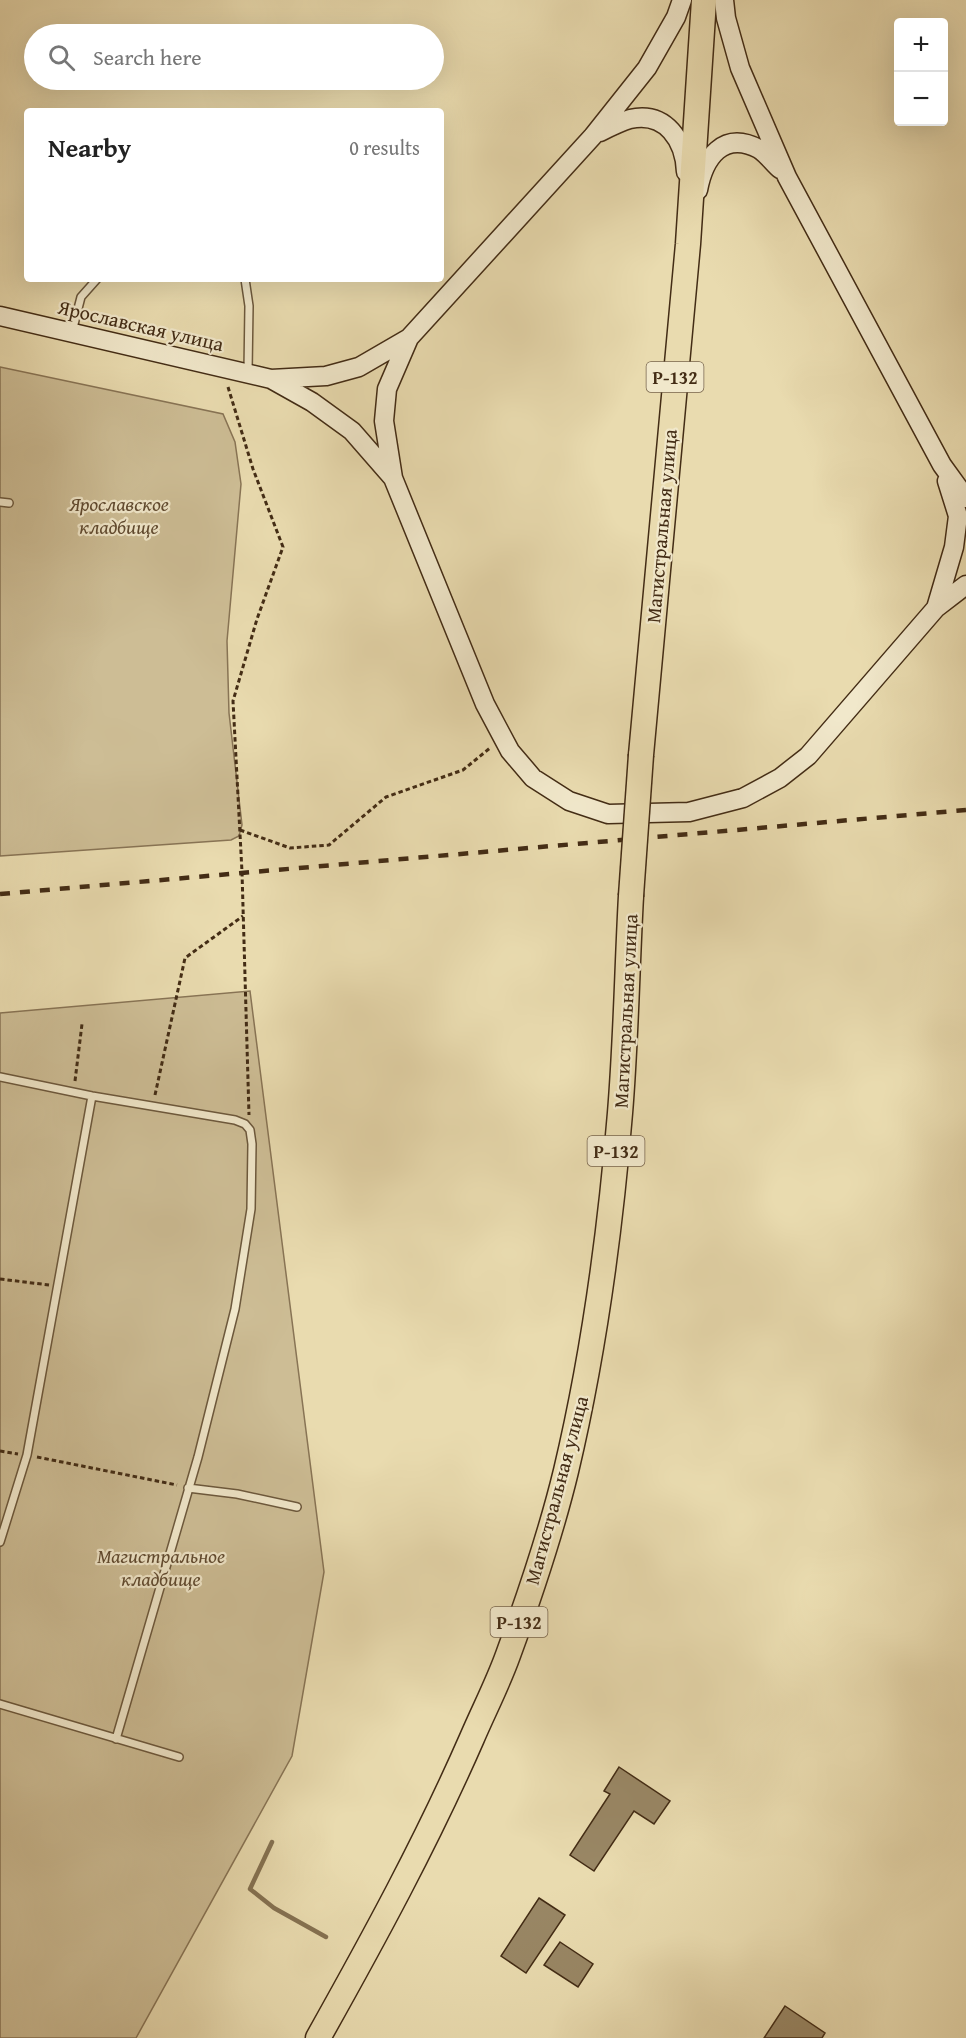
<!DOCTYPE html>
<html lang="en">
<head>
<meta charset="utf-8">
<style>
	body { margin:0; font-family:"Gentium Book Plus",serif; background:#f2f2f2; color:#222 }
	.controls { position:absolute; right:18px; top:18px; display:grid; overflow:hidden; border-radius:6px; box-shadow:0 6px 24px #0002 }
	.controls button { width:54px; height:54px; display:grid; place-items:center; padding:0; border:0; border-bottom:2px solid #e0e0e0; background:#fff; color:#222; font:30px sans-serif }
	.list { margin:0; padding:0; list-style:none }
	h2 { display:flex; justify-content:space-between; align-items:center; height:78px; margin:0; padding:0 24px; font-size:26px }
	h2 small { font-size:20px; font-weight:400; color:#767676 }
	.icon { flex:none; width:33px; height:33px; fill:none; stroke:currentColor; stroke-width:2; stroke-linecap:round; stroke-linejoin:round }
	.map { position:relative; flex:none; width:966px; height:2038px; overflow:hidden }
	.search { position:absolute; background:#fff; box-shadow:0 6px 24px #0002; left:24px; top:24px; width:420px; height:66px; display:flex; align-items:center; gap:15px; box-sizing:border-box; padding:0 21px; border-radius:33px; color:#767676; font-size:22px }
	.panel { position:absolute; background:#fff; box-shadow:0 6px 24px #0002; left:24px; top:108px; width:420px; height:174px; border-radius:6px }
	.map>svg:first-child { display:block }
	.green { fill:#cdbd95; stroke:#887455; stroke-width:1.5 }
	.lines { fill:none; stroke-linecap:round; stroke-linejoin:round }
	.stream { stroke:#857252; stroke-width:4.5 }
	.building { fill:#998765; stroke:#432c15; stroke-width:1.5 }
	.lane-casing { stroke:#6c583c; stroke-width:10 }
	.secondary-casing { stroke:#432c15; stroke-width:21 }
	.highway-casing { stroke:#432c15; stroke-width:27 }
	.path { stroke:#432c15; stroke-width:3; stroke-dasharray:4.5 3; stroke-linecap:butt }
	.lane { stroke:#f1e8cb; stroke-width:7 }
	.secondary { stroke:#f1e8cb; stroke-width:18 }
	.highway { stroke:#e9dbaf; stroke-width:24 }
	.rail { stroke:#432c15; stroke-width:4.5; stroke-dasharray:10 10; stroke-linecap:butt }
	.highway-bridge-casing { stroke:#432c15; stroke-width:27; stroke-linecap:butt }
	.highway-bridge { stroke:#e9dbaf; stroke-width:24 }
	.labels { text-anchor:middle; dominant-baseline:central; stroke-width:4.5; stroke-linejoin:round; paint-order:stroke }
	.shield { fill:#f1e8cb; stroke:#77644c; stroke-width:1.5 }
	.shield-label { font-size:18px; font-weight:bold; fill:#432c15 }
	.street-label { font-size:20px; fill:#432c15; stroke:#f1e8cb }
	.park-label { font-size:20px; font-style:italic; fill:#5f492f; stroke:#f1e8cb }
</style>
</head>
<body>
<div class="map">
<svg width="966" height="2038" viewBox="0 0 966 2038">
	<rect width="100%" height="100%" fill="#e9dbaf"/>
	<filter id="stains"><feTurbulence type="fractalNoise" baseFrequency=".00333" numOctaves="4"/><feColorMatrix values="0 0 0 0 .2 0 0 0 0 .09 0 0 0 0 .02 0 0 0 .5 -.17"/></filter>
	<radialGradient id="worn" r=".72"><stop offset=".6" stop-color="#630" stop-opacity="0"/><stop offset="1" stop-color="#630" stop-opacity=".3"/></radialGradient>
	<path class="green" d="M0,367L223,414L235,442L241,484L227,641L229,713L242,825L239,836L231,840L0,856Z
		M250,991L324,1572L292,1756L136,2038H0V1013Z"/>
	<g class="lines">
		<path class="stream" d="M272,1842L250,1889L274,1908L326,1937"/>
	</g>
	<path class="building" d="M619,1767L670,1801L654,1824L634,1811L594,1871L570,1855L610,1794L604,1791Z
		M539,1898L565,1915L526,1973L501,1956Z
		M560,1942L593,1964L578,1987L544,1965Z
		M785,2006L825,2033L822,2038H764Z"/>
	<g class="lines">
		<defs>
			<path id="lane" d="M245,279L249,306L248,371
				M72,332L81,297L97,279
				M0,502L9,503
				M0,1077L92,1096L235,1120L245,1124L250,1130L252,1144L251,1209L235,1309L198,1457L116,1739
				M188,1488L237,1494L297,1507
				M0,1542L27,1455L92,1096
				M0,1704L179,1757"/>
			<path id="secondary" d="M724,0L726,18L740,68L787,177L942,465L966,498
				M600,132C610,127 620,122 630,119C666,111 685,141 686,172
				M698,190C704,158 723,130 759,149C767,154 773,163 780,169
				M0,316L271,379L326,376L359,367L409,338L593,136L647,68L676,17L682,0
				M409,338L387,389L384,421L393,478L485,704L510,751L533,778L569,801L608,814L689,812L743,798L780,778L808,756L936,608L966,585
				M271,379L312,402L352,431L393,478
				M936,608L954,547L958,516L947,481"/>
			<path id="highway" d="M641,755L688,244L704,0
				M318,2038C373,1940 427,1841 472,1738C484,1710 498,1683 508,1655C530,1595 551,1533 566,1471C594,1353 610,1234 620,1113C626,1041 627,969 631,896"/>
		</defs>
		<use href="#lane" class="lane-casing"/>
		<use href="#secondary" class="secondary-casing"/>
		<use href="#highway" class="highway-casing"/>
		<path class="path" d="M228,387L253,469L283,547L257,619L233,701L242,872L249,1115
			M240,830L290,848L329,845L386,797L463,770L490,748
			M75,1081L82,1024
			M155,1095L185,958L243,916
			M0,1279L49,1285
			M0,1451L18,1454
			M37,1457L177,1485"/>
		<use href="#lane" class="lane"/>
		<use href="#secondary" class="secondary"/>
		<use href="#highway" class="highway"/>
		<path class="rail" d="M0,894L966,810"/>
		<defs>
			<path id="highway-bridge" d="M631,896L641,755"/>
		</defs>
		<use href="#highway-bridge" class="highway-bridge-casing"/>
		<use href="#highway-bridge" class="highway-bridge"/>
	</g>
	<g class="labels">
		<g class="shield">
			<rect x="646.5" y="362" width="57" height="30" rx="4.5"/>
			<rect x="587.5" y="1136" width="57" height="30" rx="4.5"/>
			<rect x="490.5" y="1607" width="57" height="30" rx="4.5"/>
		</g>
		<g class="shield-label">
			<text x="675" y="377">Р-132</text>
			<text x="616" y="1151">Р-132</text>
			<text x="519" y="1622">Р-132</text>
		</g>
		<g class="street-label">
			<text transform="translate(141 325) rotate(13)">Ярославская улица</text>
			<text transform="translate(661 526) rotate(-85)">Магистральная улица</text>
			<text transform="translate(625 1011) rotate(-87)">Магистральная улица</text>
			<text transform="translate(556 1490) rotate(-75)">Магистральная улица</text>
		</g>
		<g class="park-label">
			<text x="119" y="503">Ярославское<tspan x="119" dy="23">кладбище</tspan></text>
			<text x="161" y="1555">Магистральное<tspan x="161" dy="23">кладбище</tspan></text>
		</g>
	</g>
	<rect width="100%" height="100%" filter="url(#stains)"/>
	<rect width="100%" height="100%" fill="url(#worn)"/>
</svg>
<div class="controls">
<button>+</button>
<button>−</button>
</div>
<div class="search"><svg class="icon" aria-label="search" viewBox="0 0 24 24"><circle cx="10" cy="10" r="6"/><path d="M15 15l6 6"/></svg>Search here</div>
<section class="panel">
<h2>Nearby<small>0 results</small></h2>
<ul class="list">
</ul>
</section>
</div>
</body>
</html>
